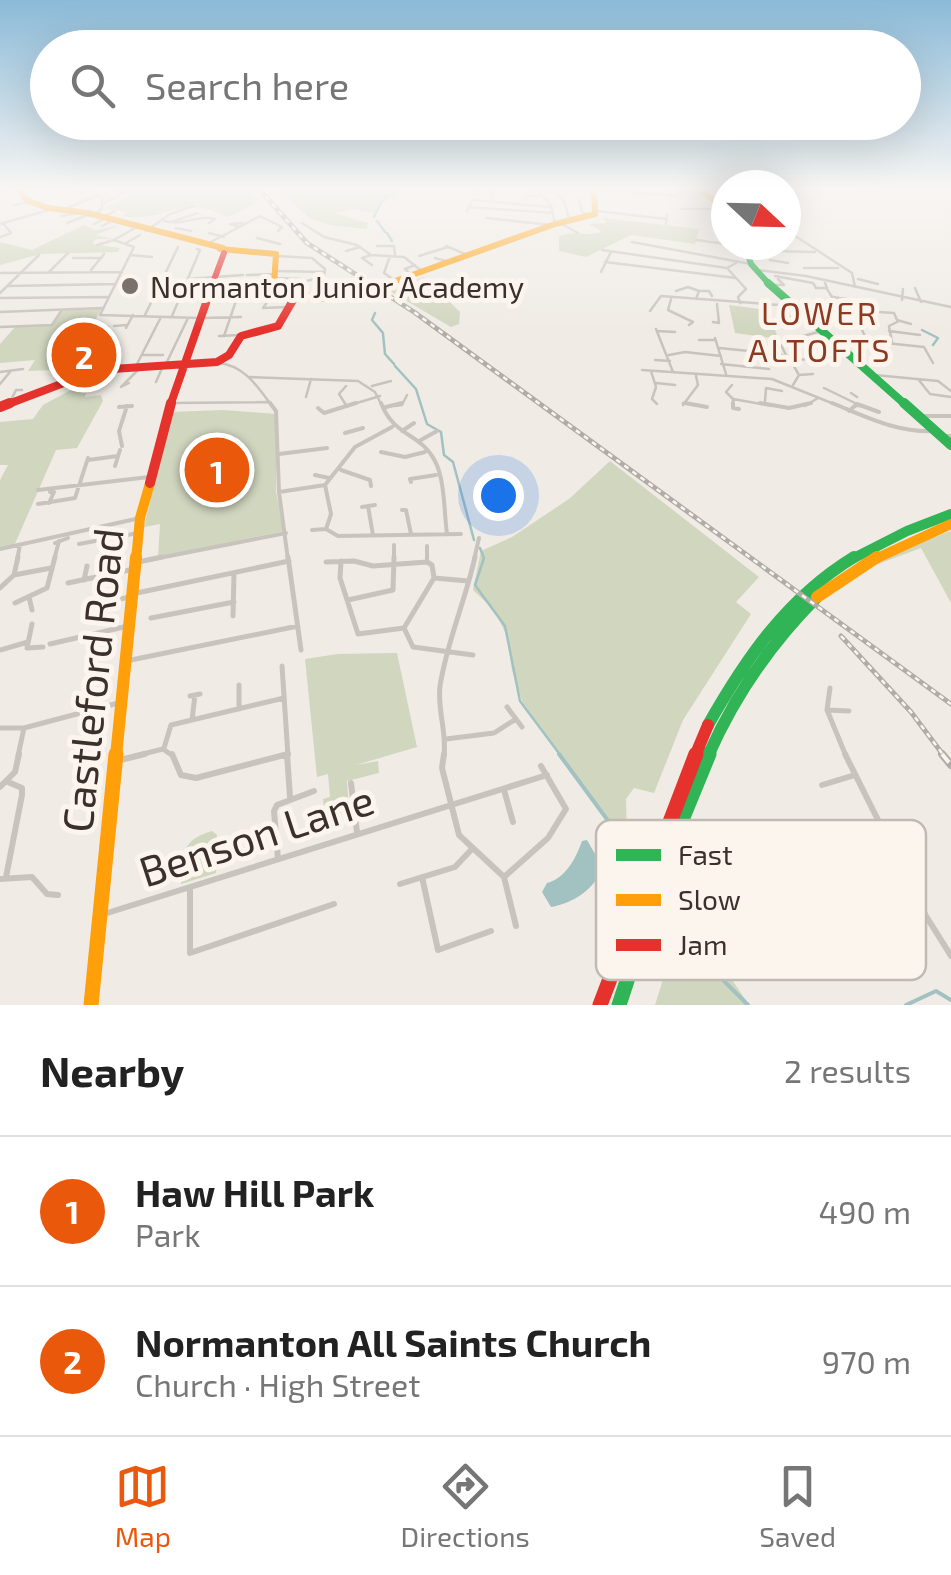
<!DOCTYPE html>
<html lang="en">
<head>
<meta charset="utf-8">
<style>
	body { margin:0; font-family:"Exo 2",sans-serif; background:#f6f6f6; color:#222 }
	.compass { position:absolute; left:711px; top:170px; width:90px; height:90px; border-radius:50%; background:#fff; box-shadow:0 10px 40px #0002; rotate:112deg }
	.you { position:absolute; left:498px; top:495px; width:35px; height:35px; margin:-25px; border:8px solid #fff; border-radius:50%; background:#1a73e8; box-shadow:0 0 0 15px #1a73e833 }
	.badge { display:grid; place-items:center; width:65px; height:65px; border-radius:50%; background:#ea580c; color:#fff; font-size:32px; font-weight:700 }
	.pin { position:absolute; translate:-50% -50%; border:5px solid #fff; box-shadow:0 2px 10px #0006 }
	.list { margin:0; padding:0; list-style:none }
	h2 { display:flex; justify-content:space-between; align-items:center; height:130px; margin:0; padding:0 40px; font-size:42px }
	h2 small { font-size:32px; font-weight:400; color:#767676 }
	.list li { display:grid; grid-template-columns:65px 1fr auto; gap:30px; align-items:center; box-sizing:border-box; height:150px; padding:0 40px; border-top:2px solid #e0e0e0 }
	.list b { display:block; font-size:38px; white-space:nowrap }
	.list p { margin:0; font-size:32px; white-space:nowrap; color:#767676 }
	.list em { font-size:32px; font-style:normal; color:#767676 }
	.icon { flex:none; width:55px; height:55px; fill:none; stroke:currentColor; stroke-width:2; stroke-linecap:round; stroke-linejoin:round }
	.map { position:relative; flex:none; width:951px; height:1005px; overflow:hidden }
	.search { position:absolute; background:#fff; box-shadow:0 10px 40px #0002; left:30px; right:30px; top:30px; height:110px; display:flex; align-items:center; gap:25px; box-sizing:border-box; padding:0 35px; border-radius:55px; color:#767676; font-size:38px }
	.sheet { height:430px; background:#fff }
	nav { display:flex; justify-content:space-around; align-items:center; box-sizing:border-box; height:140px; border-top:2px solid #e0e0e0; background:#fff; font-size:28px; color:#767676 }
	nav a { display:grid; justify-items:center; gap:5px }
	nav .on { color:#ea580c }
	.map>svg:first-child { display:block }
	.green { fill:#d1d6bf }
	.water { fill:#a1c2c1 }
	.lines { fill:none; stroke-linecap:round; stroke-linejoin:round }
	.stream-far1 { stroke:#a1c2c1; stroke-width:2.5 }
	.stream { stroke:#a1c2c1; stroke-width:4 }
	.street-far3 { stroke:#c9c3be; stroke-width:2.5 }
	.street-far2 { stroke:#c9c3be; stroke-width:4 }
	.street-far1 { stroke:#c9c3be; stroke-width:5 }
	.street { stroke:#c9c3be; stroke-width:6 }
	.fast-far4 { stroke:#30b455; stroke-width:6 }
	.fast-far3 { stroke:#30b455; stroke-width:8 }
	.fast-far2 { stroke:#30b455; stroke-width:10 }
	.fast-far1 { stroke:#30b455; stroke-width:12 }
	.fast { stroke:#30b455; stroke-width:15 }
	.slow-far4 { stroke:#ff9f0a; stroke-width:6 }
	.slow-far3 { stroke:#ff9f0a; stroke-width:8 }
	.slow-far2 { stroke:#ff9f0a; stroke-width:10 }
	.slow-far1 { stroke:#ff9f0a; stroke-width:12 }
	.slow { stroke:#ff9f0a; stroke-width:15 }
	.jam-far4 { stroke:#e5322d; stroke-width:6 }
	.jam-far3 { stroke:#e5322d; stroke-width:8 }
	.jam-far2 { stroke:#e5322d; stroke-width:10 }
	.jam-far1 { stroke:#e5322d; stroke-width:12 }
	.jam { stroke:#e5322d; stroke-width:15 }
	.rail-far1-casing { stroke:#b1aca8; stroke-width:5 }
	.rail-casing { stroke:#b1aca8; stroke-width:8 }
	.rail-far1 { stroke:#fbf5ee; stroke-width:2.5; stroke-dasharray:5; stroke-linecap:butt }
	.rail { stroke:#fbf5ee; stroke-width:4; stroke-dasharray:11; stroke-linecap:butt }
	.poi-dot { fill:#7a716c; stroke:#fbf5ee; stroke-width:4 }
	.labels { text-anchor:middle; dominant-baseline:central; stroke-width:10; stroke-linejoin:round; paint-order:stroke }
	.far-poi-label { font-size:30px; fill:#3b302b; stroke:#fbf5ee; text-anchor:start }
	.far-neighbourhood-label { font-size:32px; letter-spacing:2.5px; fill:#8c3b22; stroke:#fbf5ee }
	.near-street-label { font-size:42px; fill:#3b302b; stroke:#fbf5ee }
	.key { fill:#fbf5ee; stroke:#c1bab4; stroke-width:2.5 }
	.key-label { font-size:28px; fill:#3b302b }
</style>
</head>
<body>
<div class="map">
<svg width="951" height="1005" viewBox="0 0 951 1005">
	<rect width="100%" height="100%" fill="#f0ebe5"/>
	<path class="green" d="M120,189H231L226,192L250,189L257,202L229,217C217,213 199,205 188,207C165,211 146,221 122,216L127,212L106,208L132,194L116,191Z
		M279,189H399L373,213L353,209L334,213L368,223L367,229L330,225L309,218Z
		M603,218L699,229L695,244L631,235L586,257L559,251V236C574,230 586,237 602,232L589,224L607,223Z
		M84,225L96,230L120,225L96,235L113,239H96L92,244L120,248L118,252L41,254L0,265V242L32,250Z
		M424,277L460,312L459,324L451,327L388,290Z
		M729,305L769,310L778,339L735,333Z
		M102,308L92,326H110L98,345H115L103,368L28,371L35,360L0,363V344L16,326L52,325L61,311Z
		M82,384L87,389L85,397L101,395L103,401L77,448L56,450L14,546L0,549V480L8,465H0V422L33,419L43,405Z
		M223,410L276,414V492L284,531L158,557L160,524L144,527L171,412Z
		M610,461L759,577L736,602L751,614L683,720L654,793L634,788L626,799L627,844L523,703L512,670L507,636L494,610L473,590L481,551L512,537L569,499Z
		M951,531V603L921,548L870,567L909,546Z
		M397,653L417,747L356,765L378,761L379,773L347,781L349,811L325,817L323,799L330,797L328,774L317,777L305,659L338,654Z
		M212,831L217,835L216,873L181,884C183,854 181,840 212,831Z
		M685,910L749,1005H655Z"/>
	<path class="water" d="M587,840L603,868C593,890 574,903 551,907L542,892L547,883C566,878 576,858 582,841Z"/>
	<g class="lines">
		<path class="stream-far1" d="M384,199L399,189
			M374,217L383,200
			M377,221L385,232
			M387,233L392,241
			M375,313L372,320L383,333
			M922,330L938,338L933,345
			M383,334L385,354L394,364
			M395,366L416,389L427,424L441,432L444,455L453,462L474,540
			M480,548L484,558L475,585L505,626L520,701L561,756"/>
		<path class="stream" d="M559,754L631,852
			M674,910L720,977L748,1005
			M906,1005L936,991L951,1000"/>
		<path class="street-far3" d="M475,189H482
			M530,189L550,192L585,189
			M596,189L676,196
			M711,189H719
			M0,191L11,189
			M684,191L677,193L700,190
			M539,192L551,205L555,224
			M556,192L565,203L569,219
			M491,197L492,189
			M525,197L540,195
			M579,200L582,212L588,216
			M102,204L124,193
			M14,205L30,202
			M468,207L552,213
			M681,209H726
			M63,210L98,195L102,198V209L94,215
			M467,211L472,200L551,207
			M597,211L666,219
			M62,216L83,212
			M105,216L115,211
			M486,218L551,225
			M164,221C185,226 198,214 215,219L209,223
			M171,222L198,213
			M67,223L90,214
			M302,223L324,237L357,245L371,255L404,257L423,272
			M560,223L578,233
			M0,224L52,209
			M94,224L104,219
			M666,224L667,214
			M102,226L110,222
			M240,227L230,224L243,223
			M135,228L114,240L134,247L100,315L199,318
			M176,228L191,231
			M786,230L852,273L855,287
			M146,231L170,214L194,206
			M209,233L224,237
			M0,237L11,233L3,223
			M257,238L280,244
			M696,240L726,244
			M632,242L751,264
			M126,243L140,235
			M209,243L260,216L282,227L278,231
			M97,245L114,240
			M731,245L745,247
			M377,246H394L395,256
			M446,246L470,256
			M602,250L727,268
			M346,251L360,247
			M773,251L815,252
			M130,255L152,257
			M371,255L362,258L372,265
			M276,256L312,258L325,269L324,276L286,287
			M390,256L384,273L394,280
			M419,256L448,247
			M73,258H102
			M435,258L449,262
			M770,260L788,263
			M605,262L736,278
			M736,263L727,268L746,289L738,297L740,303
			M804,268H838
			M91,270L104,254
			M757,270L806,276L951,307
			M275,271L325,272
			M49,272L68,253
			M408,272L405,269L415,265
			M601,272L611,252
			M0,273L122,272
			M247,275L274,274
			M775,276L813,283L816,288H827L825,283
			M273,278L301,279
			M188,279L243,275
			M858,279L878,284
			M772,285H784L778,279
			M8,286L115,284
			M915,288L921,302
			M276,289L263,308L287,307
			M827,289L834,300H827
			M676,291L688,287L699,291L696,299
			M699,291H709L712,296
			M212,292L226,291
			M0,293L39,255
			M184,293L209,292
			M833,297L853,300L854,305
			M0,298L108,297
			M671,299L668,310L693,322L689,325
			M902,300L903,289
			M795,303L806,312
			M650,311L661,296L793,306
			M854,311L866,339
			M0,312L102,308
			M879,312L894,313L897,320L911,324
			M800,313L825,309
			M145,315L178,247
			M172,316L200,250L197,249
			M202,318L241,317
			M782,318L804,315
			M713,322L719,323L717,304
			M114,326L127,325
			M0,327L52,325L61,311
			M126,328L133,315
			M656,329L673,372
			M657,331L675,332
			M889,331L920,335
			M219,336L240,335
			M224,336L240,289
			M799,337L822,331
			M828,337L924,347L933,363
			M715,338L726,374
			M699,340H714
			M762,343L771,353L788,356L799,375L793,385
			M892,343L889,326L899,321
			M781,345L786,355
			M719,348L749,351
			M143,355H163
			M669,355L685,352L721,356
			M655,360L670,361
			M791,360L816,359L812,352
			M218,363C244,365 257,386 272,406
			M721,364L769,369
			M136,366L161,317
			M165,366L188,318
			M642,370L772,379L839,406
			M651,371L656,387L652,399L657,404
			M0,372L23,369
			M799,375L813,374
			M875,375L938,381L951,391
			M250,377L358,381L375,392L382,406
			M918,379L930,394L951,397
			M156,382L163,366
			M129,383L121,387L141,367
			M656,383L675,385
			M0,384L10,372
			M732,385L726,392L733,399V406
			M346,386L339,394L346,405
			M372,386L391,381
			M824,388L857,404
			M851,393L857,397
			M306,397L311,379
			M733,399L772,406
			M765,401L766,388L782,391
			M10,402L16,390H22
			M170,403L270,402
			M683,403L700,406
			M683,405L698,385L696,376
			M347,406L380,396
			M395,406L402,405L407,395
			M805,406L818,398
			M855,406H862"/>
		<path class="street-far2" d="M270,403L276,411L279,492L288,560
			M381,403C394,437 421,433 435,461C445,480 444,513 447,534
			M685,403L707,407
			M733,403V408L739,409
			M760,403L789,408L811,403
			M832,403C867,417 897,433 935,431
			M119,407L132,406
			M386,407L402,403
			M318,408L324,413L356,403
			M849,411L857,404L879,412
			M921,416H951
			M402,431L414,423
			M345,433L363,428
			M941,436H951
			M419,441L437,431
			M122,446L119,431L127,406
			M381,452L405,457L425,452
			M279,454L327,448
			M88,460L118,456
			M115,466L120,450
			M341,470L370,480L371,486
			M315,475L329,478
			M411,482L410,479L436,475
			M325,485L331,514L326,529L338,536L461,534
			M38,490L149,477
			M279,492L325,485L355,447L392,427
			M49,503L54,492H50
			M38,504L75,498L88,458
			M368,506L373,535
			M362,507L375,505
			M402,510H406L411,534
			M312,530L326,529
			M55,543L68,538
			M79,544L138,533
			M427,546V560
			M0,549L140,518
			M17,560L20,545
			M54,560L59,541
			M149,560L286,533
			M394,560V545
			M474,560L479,538"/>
		<path class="street-far1" d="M288,557L301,650
			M341,561L340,578L358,634L404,628
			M138,562L162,557
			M326,562L354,561L373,566L427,562L432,565L434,578
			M14,575L51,568
			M434,578L404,628L413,647L473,655
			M434,578L468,581
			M84,580L87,566
			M68,583L134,569
			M0,588L14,575L18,557
			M132,594L289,561
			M29,597L32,610
			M348,600L393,590L394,557
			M15,603L47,588L55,557
			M90,605L130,597
			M233,616L234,573
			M151,618L234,602
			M32,624L27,648L43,647
			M50,644L128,626
			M0,650L28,642
			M126,661L298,626
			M282,666L288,756
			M239,685V709
			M830,688L827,710L846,756
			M190,696L200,694
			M507,707L522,727
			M827,710L849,711
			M192,720L195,695
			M0,728H24L122,702
			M446,739L494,733L516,719
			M164,748L171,725L284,698
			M18,756L24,728
			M135,756L163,749L173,756
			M280,756L288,754
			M444,756C447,732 437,709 440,686C447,641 465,602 475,557"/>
		<path class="street" d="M172,754L181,775L196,778L288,754
			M287,754L290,797
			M444,754L442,768L459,835L504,877L516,926
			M845,754L926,916L951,956
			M116,761L145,754
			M351,783L357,832
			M822,785L855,775
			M0,787L15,772L19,754
			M504,790L513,822
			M278,859L274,811L277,805L314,791
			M6,877L22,795V788L8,782
			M422,877L438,950L491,931
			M504,877L548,838L566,809L541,766
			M0,879L32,877L47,894L58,895
			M400,884L455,867L471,850
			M190,887V953L334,904
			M104,914L547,775"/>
		<path class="fast-far4" d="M745,245L751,264L770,285"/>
		<path class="fast-far3" d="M768,283L907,406"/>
		<path class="fast-far2" d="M904,403L951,445
			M850,560L907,531L951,514"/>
		<path class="fast-far1" d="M708,725C746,658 787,598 854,557
			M708,756C735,695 770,644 817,597"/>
		<path class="fast" d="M619,1005L672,844L709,754"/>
		<path class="slow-far4" d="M18,189L26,200L48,208L88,213L223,248
			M699,189L726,209
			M220,249L276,254L274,285
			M384,285L555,224L595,214L594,189"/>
		<path class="slow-far3" d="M274,283V289C328,302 339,301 391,283"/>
		<path class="slow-far2" d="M136,560L140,518L150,483
			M873,560L951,524"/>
		<path class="slow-far1" d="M817,597L877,557
			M116,756L136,557"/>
		<path class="slow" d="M91,1005L116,754"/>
		<path class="jam-far4" d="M212,285L224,253"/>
		<path class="jam-far3" d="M3,406L98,370L217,362L229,355L241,336L278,326L296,295
			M170,406L213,283"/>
		<path class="jam-far2" d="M0,407L10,403
			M150,483L171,403"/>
		<path class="jam-far1" d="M695,756L708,725"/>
		<path class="jam" d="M600,1005L696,754"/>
		<defs>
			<path id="rail-far1" d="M259,189L307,243L414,312L951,704
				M841,636L911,712L944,756"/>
			<path id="rail" d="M942,754L951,765"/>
		</defs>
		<use href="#rail-far1" class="rail-far1-casing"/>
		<use href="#rail" class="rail-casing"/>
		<use href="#rail-far1" class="rail-far1"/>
		<use href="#rail" class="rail"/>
	</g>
	<linearGradient id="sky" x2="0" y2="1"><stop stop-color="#8bbad8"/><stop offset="0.57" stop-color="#f8f6f3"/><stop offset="1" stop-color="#f8f6f3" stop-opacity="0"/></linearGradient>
	<rect width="951" height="330" fill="url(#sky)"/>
	<circle class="poi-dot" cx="130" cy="286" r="10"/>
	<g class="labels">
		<g class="far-poi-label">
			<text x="150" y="286">Normanton Junior Academy</text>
		</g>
		<g class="far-neighbourhood-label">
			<text x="820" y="312">LOWER<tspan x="820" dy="37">ALTOFTS</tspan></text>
		</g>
		<g class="near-street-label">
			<text transform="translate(91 680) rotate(-84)">Castleford Road</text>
			<text transform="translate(256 834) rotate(-18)">Benson Lane</text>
		</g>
	</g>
	<rect x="596" y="820" width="330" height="160" rx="15" class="key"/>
	<rect x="616" y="849" width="45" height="12" fill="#30b455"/>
	<rect x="616" y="894" width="45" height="12" fill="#ff9f0a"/>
	<rect x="616" y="939" width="45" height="12" fill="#e5322d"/>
	<g class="key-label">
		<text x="678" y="865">Fast</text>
		<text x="678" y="910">Slow</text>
		<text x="678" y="955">Jam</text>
	</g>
</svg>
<svg class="compass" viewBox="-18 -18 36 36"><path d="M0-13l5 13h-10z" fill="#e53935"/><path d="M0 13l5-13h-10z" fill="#767676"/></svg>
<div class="you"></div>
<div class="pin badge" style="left:217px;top:470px">1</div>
<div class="pin badge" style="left:84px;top:355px">2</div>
<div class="search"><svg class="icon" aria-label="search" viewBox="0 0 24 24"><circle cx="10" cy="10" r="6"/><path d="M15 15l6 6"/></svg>Search here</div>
</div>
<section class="sheet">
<h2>Nearby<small>2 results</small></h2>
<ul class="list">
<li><span class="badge">1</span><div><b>Haw Hill Park</b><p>Park</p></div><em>490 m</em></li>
<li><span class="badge">2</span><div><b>Normanton All Saints Church</b><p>Church · High Street</p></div><em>970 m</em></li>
</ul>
</section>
<nav>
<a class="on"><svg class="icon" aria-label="map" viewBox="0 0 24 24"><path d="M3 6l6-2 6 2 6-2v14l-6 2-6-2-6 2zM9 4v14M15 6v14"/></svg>Map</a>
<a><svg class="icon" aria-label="directions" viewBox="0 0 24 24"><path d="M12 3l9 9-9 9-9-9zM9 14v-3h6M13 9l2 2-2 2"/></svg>Directions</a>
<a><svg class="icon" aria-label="saved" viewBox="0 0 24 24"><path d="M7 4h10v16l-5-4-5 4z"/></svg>Saved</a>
</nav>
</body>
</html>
